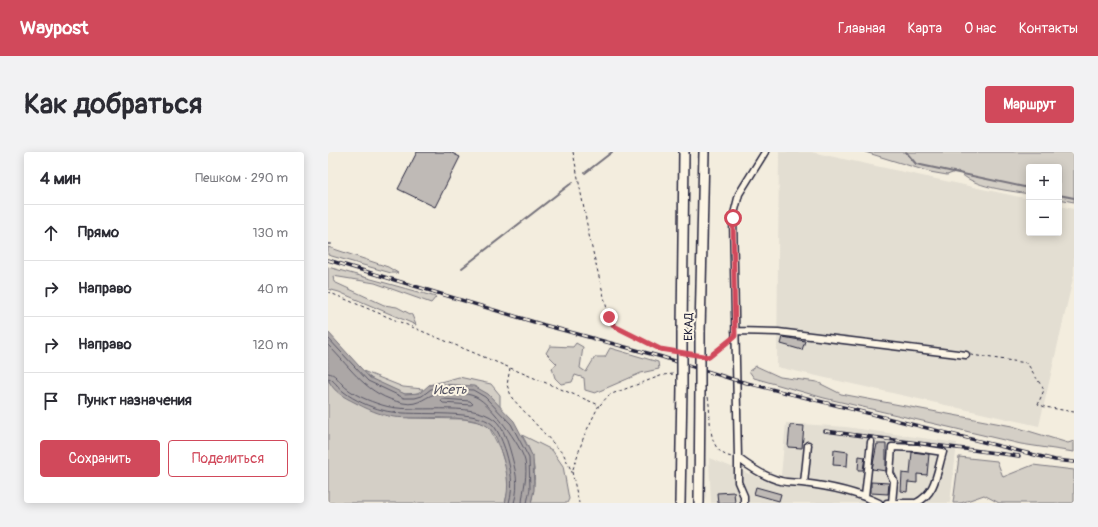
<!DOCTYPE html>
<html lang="ru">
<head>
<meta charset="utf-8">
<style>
	body { margin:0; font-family:Pangolin,sans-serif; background:#f2f2f3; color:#2b2b33 }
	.controls { position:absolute; right:12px; top:12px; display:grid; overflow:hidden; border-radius:4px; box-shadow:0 2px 10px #0003 }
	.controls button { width:36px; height:36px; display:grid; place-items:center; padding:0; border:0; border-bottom:1px solid #e1e1e2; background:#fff; color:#2b2b33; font:20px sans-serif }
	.stop { position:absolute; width:12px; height:12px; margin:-9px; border:3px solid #d1495b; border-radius:50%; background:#fff }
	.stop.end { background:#d1495b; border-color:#fff; box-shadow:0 1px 4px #0008 }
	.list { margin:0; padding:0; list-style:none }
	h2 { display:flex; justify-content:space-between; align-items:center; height:52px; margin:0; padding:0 16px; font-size:17px }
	h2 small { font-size:13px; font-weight:400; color:#7c7c81 }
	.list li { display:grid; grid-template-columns:26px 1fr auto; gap:12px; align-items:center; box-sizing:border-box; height:56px; padding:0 16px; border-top:1px solid #e1e1e2 }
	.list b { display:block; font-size:15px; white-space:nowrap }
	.list em { font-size:13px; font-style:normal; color:#7c7c81 }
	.actions { display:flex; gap:8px; padding:12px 16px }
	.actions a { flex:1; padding:9px 0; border:1px solid #d1495b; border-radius:4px; text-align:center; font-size:14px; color:#d1495b }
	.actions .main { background:#d1495b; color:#fff }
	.icon { flex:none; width:22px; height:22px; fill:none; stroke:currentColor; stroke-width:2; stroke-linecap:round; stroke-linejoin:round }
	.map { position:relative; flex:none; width:746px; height:351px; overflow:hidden; border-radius:4px }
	header { display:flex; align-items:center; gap:24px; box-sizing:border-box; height:56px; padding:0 20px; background:#d1495b; color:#fff }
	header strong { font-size:19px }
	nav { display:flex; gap:22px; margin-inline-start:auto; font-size:14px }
	.intro { display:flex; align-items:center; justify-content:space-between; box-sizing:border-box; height:96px; padding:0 24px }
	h1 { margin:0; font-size:28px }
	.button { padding:10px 18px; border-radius:4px; background:#d1495b; color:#fff; font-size:14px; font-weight:700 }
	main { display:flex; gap:24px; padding:0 24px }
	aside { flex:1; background:#fff; border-radius:4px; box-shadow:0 2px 10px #0003 }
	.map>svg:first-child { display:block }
	.built { fill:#e3ded2 }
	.green { fill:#d4cfc6; stroke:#7b7880 }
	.water { fill:#aca7a6; stroke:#75727b }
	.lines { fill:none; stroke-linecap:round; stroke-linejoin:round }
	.shore { stroke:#595766; stroke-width:1 }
	.stream { stroke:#75727b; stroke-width:2 }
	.building { fill:#bfbab6; stroke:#22223b }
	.minor-casing { stroke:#22223b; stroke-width:9 }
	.highway-casing { stroke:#22223b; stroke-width:12 }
	.path { stroke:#22223b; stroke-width:1; stroke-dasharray:3 3; stroke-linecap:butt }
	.minor { stroke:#fcf5e5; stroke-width:6 }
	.highway { stroke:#fcf5e5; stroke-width:9 }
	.rail-casing { stroke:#22223b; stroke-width:3.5 }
	.rail { stroke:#fcf5e5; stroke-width:2; stroke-dasharray:6; stroke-linecap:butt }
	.highway-bridge-casing { stroke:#22223b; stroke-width:12; stroke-linecap:butt }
	.highway-bridge { stroke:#fcf5e5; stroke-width:9 }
	.route { stroke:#d1495b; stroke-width:5 }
	.labels { text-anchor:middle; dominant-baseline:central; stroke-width:4; stroke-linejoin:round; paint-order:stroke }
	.street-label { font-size:12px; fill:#22223b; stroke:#fcf5e5 }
	.water-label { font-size:13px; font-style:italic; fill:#525160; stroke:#fcf5e5 }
</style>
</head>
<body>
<header>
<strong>Waypost</strong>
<nav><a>Главная</a><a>Карта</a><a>О нас</a><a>Контакты</a></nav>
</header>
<div class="intro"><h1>Как добраться</h1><a class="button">Маршрут</a></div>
<main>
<aside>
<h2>4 мин<small>Пешком · 290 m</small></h2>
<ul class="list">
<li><svg class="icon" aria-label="ahead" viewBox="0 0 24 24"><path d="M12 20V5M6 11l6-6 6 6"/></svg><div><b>Прямо</b></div><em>130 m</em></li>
<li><svg class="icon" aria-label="right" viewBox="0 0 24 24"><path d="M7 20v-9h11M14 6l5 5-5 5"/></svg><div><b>Направо</b></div><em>40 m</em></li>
<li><svg class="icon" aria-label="right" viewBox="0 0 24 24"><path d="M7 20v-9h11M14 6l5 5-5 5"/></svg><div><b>Направо</b></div><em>120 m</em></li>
<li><svg class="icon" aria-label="arrive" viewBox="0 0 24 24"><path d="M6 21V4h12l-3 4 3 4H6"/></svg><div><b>Пункт назначения</b></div></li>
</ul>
<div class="actions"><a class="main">Сохранить</a><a>Поделиться</a></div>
</aside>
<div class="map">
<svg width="746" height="351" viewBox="0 0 746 351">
	<rect width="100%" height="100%" fill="#f3edde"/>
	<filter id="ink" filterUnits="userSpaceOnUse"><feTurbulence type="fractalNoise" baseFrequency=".025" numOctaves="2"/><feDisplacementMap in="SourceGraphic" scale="8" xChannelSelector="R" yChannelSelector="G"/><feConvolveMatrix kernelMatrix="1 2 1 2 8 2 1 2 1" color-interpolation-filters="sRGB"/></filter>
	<g filter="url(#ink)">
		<path class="built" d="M451,0H483L701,47V81H731V54L746,57V122L711,274L449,215Z
			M458,271L518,275L629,291L622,351H383L381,306L452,334Z"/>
		<path class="green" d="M537,0H746V50L731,47V15H701V42C679,38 646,36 630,19L619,23L602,20Z
			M0,95L60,115L70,121H63L0,103Z
			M0,115L108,145L103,151L47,131L5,124L6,130L56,153L69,155L84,163L88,173L11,140L0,137Z
			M248,191L255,195L252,216L258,220L267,205H277L282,196L330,210L331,217L313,221L267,241L257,238L256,226L247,223L244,230L233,232L227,226L224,216L229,212L218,201L222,194L245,195Z
			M428,214L452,225L489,230L513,242L684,274L740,291L746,289V300L693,292L496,246L426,226L421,219Z
			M35,219L75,235L95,237C82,252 46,231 35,219Z
			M131,225L163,232L172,243V255L168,252L101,233Z
			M0,227L1,230L81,266L136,267L155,271L161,275L172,297L179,319L180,339L177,351H0Z
			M194,283L224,298L235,314L241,347L239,351H203C209,325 208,306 194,283Z
			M631,305L669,309L675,325L705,313L746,318V351H671L656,343L633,351H625Z"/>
		<path class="water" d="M0,180L42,226L77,242L92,241L101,233L113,232L146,234L160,242L186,269L205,305L206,338L203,351H177C182,334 179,320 174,303C171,294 168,280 159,274C141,261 90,268 66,265C52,263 39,257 26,250C16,245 6,240 1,229C0,221 0,191 0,180Z"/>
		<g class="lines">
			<path class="shore" d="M0,186L40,229L76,246H87L94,244L103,237L113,236L145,238L157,245L183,272L201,306L202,337L199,351
				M0,193C25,218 38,243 75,251C92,255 98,242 112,241C123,241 138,240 148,245C163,252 193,293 197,309C200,323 195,337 194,351
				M0,221C8,222 9,227 14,232C23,242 41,249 54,253C84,263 143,248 167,268C175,275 179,288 182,298C187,316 192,332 186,351
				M0,226C6,227 10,236 16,240C26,248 42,255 54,258C79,266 148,255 165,273C171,280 175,291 178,300C183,318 186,333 181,351
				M115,247L142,249L145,252L143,253L115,251L113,249Z"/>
			<path class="stream" d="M578,0L588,12L701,36
				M257,21L284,0
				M731,43L746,46
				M0,92H3
				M134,116L245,30"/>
		</g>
		<path class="building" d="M89,0H122L132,5L107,55L70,37Z
			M455,185L477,189L474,198L453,192Z
			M462,273L476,274L474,296L460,295Z
			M549,292H558V319L544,317Z
			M506,298L520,300L519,314L505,313Z
			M584,300L601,302L599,323L589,322V331L580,330L579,340L573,339L574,321L582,322Z
			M531,304L537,305L535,318H530Z
			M543,330L561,331L560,342L543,341Z
			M428,335L453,342L451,349L426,342Z
			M406,340L407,351H390L389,341Z"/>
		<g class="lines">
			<defs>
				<path id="minor" d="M437,0L411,42L405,66L410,306C422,315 438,326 453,329C460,331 467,330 474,331C500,334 528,340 551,351
					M407,179L450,180L638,203
					M410,306V330L416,344V351
					M476,331L480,293
					M537,344L543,290
					M559,351H586
					M564,351L566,329L562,321L564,295L589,296L615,300C609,319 608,342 588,351"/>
				<path id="highway" d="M354,179L356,0
					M372,180L376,0
					M352,351L354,234
					M371,351L372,236"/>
			</defs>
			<use href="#minor" class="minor-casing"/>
			<use href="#highway" class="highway-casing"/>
			<path class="path" d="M245,0L262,88L281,165L286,174L332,197L346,199
				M0,140L271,253L256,284L244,320L251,351
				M643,203L699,211L716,238L710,252L717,255L746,260
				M379,205L401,190
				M182,216L179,233L184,246L236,303L244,320
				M380,245C384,266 377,300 404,305
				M272,253L281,243L335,223L346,222"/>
			<use href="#minor" class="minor"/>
			<use href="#highway" class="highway"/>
			<defs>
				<path id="rail" d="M0,108L216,173L334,205L407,228L727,308L746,310
					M497,279L691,304"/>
			</defs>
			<use href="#rail" class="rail-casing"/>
			<use href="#rail" class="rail"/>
			<defs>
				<path id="highway-bridge" d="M354,234V179
					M372,236V180"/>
			</defs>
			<use href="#highway-bridge" class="highway-bridge-casing"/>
			<use href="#highway-bridge" class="highway-bridge"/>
		</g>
	</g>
	<g class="lines" filter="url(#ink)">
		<path class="route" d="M281,165L286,174L332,197L381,205L407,184L405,66"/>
	</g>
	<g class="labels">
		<g class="street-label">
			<text transform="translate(361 175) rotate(-89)">ЕКАД</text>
		</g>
		<g class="water-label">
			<text transform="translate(122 238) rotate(-1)">Исеть</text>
		</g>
	</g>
</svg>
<div class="controls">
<button>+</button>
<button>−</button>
</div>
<div class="stop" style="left:405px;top:66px"></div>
<div class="stop end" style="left:281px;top:165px"></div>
</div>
</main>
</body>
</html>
